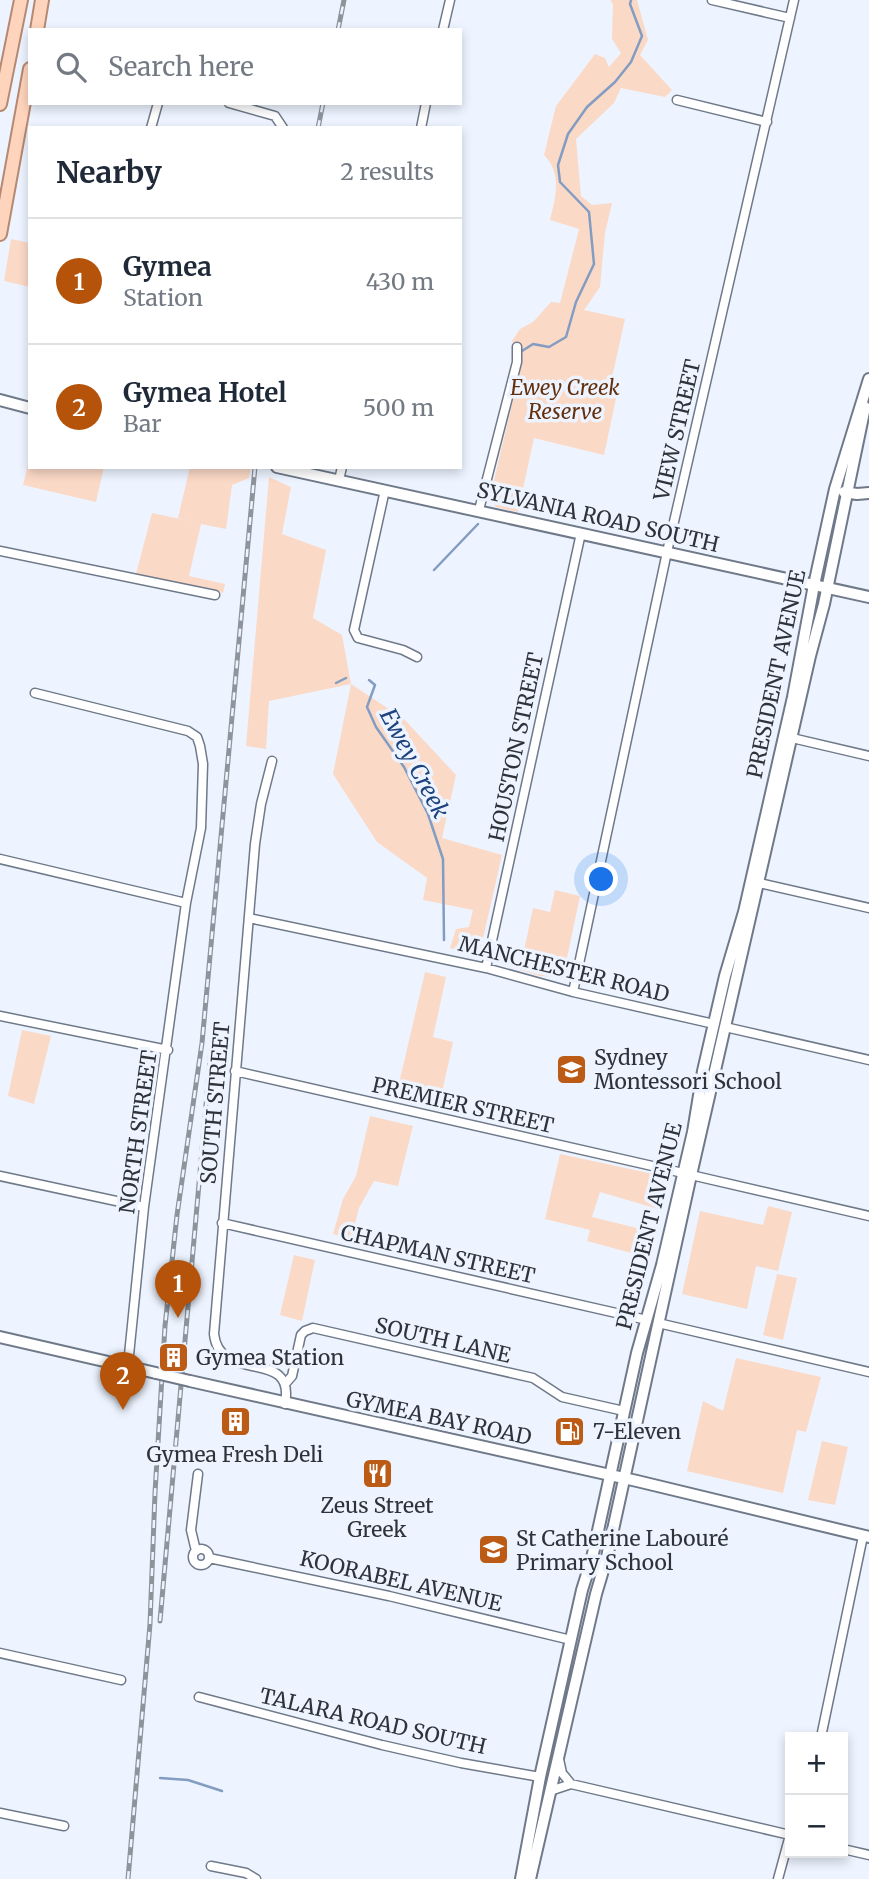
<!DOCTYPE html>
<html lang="en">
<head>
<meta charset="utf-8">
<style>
	body { margin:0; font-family:Merriweather,serif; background:#f6f6f7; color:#1f2937 }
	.controls { position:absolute; right:21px; bottom:21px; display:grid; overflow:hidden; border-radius:0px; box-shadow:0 4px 10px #0003 }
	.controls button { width:63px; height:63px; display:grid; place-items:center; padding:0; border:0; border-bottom:2px solid #e0e1e3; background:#fff; color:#1f2937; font:35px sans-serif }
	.you { position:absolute; left:602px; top:880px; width:24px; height:24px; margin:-18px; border:5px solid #fff; border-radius:50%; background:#1a73e8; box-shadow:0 0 0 10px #1a73e833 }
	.badge { display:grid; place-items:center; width:46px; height:46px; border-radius:50%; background:#b45309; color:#fff; font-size:23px; font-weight:700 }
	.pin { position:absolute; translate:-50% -58px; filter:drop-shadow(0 2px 4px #0008) }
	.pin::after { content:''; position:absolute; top:37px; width:24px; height:21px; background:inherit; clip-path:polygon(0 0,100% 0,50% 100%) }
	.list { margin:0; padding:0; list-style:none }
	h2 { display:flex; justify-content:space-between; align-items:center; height:91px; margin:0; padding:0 28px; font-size:30px }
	h2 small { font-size:23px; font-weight:400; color:#747a83 }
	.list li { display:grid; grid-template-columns:46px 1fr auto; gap:21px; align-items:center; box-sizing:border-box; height:126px; padding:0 28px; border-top:2px solid #e0e1e3 }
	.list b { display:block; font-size:26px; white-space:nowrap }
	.list p { margin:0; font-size:23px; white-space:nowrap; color:#747a83 }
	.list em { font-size:23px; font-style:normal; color:#747a83 }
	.icon { flex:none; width:38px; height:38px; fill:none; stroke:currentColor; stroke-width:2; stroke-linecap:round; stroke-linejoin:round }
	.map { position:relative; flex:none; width:869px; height:1879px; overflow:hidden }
	.search { position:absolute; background:#fff; box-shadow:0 4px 10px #0003; left:28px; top:28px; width:434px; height:77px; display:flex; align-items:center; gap:18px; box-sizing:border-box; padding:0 24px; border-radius:0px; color:#747a83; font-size:26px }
	.panel { position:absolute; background:#fff; box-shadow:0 4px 10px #0003; left:28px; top:126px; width:434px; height:343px; border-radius:0px }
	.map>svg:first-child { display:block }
	.green { fill:#fbd9c7 }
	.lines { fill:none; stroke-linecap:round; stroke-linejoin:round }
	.stream { stroke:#839cc1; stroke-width:2.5 }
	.street-casing { stroke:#6f7989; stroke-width:11 }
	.secondary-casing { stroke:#6f7989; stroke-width:14 }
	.primary-casing { stroke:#b58972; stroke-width:16 }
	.street { stroke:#fff; stroke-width:8 }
	.secondary { stroke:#fff; stroke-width:10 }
	.primary { stroke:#fed4bc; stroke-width:12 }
	.rail-casing { stroke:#8e949c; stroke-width:5 }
	.rail { stroke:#edf4ff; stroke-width:2.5; stroke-dasharray:8; stroke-linecap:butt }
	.secondary-bridge-casing { stroke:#6f7989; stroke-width:14; stroke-linecap:butt }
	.secondary-bridge { stroke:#fff; stroke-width:10 }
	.labels { text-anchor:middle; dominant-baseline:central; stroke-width:7; stroke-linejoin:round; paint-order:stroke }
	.park-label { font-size:21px; font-style:italic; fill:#632f0c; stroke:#edf4ff }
	.street-label { font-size:21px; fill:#2e3339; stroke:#edf4ff }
	.poi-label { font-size:21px; fill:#2e3339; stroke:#edf4ff; text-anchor:start }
	.water-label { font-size:23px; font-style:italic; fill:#1c437e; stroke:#edf4ff }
</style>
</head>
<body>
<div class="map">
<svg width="869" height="1879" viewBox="0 0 869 1879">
	<rect width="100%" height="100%" fill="#edf4ff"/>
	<path class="green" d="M610,0H637L648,40L640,55L672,90L665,97L621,88L614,103L576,139L581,196L592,205L612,203L605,233L600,287L584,310L625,319L609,391L617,394L604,455L534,438L518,512L496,507L490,497L522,362L512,341L520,329L533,322L551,302L560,303L579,229L550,220C556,196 562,173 544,155L556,106L595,54L605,58L609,67L621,53L612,39L613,4Z
		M11,239L30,243V287L4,281Z
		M30,456V467H104L96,502L23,485Z
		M190,467H251L249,478L232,485L226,529L201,524L189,576L225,584L223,593L136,574L152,513L190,521L178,518Z
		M269,477L291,487L282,534L326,550L313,618L342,635L351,684L404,719L456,775L442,838L502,855L479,956L450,948L456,929L469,927L473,910L423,900L427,878L377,842L333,774L351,684L269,701L266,749L246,746Z
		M555,890L580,896L563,977L540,976L520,970L533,908L550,912Z
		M425,972L446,977L433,1037L453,1042L440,1102L397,1092Z
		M22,1030L51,1036L34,1104L8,1096Z
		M370,1116L413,1126L398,1186L374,1181L359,1208L351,1239L333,1234L343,1199L356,1176Z
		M560,1154L667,1177L658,1209L600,1192L592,1217L653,1232L646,1257L587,1241L590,1230L545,1219Z
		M768,1206L792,1212L778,1271L756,1266L747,1309L682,1294L700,1211L763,1225Z
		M294,1255L315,1260L302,1321L280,1315Z
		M777,1274L797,1278L783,1340L763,1335Z
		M736,1358L821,1377L806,1432L797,1430L783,1493L687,1471L703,1401L723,1411Z
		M822,1441L848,1447L835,1505L808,1500Z"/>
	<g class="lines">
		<path class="stream" d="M522,351L533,344L549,347L566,337L576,302L594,264L589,212L560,182L558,165L568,134L587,107L615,82L631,62L642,36L630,4L631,0
			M434,570L478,524
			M369,680L375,685L367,707L376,727L404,767L428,814L443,859L444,940
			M336,683L346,678
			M160,1778L188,1780L222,1791"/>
		<defs>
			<path id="street" d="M712,0L790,18
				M443,30L450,0
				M677,100L767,122
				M229,103L275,116L283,128
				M151,128L158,103
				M421,128L426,103
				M339,480L342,467
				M385,490L354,630L358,638L403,650L417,657
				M479,510L517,362V347
				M0,551L215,595
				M35,693L188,731L197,737L200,746L203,764L201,828L186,903L144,1207L129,1355L126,1366
				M792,738L869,756
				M272,761L261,804L255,844L214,1334C220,1386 296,1346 285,1404
				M0,859L186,903
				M759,883L869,908
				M249,918L486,968L573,992L714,1024
				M486,968L581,533
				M573,992L667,552L794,0
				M0,1016L168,1050
				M725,1027L869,1060
				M235,1071L683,1173
				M691,1175L869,1216
				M0,1176L144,1207
				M222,1223L647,1320
				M658,1323L869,1372
				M285,1384L292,1376L301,1335L305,1331L313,1328L533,1378L562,1397L624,1411
				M193 1557a8 8 0 1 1 16 0a8 8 0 1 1-16 0Z
				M196,1551L191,1530L198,1474
				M209,1558L389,1596L571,1640
				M0,1653L121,1680
				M199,1697L382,1745L461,1763L540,1777
				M821,1737L863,1536
				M559,1759L562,1773L571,1784
				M550,1791L571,1784L790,1835
				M0,1813L64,1826
				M843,1849L869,1855
				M211,1866L246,1873L256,1879
				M778,1879L790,1835"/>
			<path id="secondary" d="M0,400L30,408
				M277,467L869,597
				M844,492L857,494L869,493
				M0,1337L156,1373
				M190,1381L637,1481L869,1537
				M521,1879L540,1777L582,1590L592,1558L637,1353L662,1265L693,1132L703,1071L725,976L744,912L793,697L814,585L835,489L869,379
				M530,1879L596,1594L607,1557L691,1175L810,656L824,604L865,407"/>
			<path id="primary" d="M37,30L42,0
				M0,104L21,0
				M0,234L30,69"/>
		</defs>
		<use href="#street" class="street-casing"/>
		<use href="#secondary" class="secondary-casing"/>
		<use href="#primary" class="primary-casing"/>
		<use href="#street" class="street"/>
		<use href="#secondary" class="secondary"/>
		<use href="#primary" class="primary"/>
		<defs>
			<path id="rail" d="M338,30L344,0
				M318,128L323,103
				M160,1621L211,1049
				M128,1879L150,1624L155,1493L165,1326L177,1215L202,1043L255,467"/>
		</defs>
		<use href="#rail" class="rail-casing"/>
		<use href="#rail" class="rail"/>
		<defs>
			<path id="secondary-bridge" d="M156,1373L190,1381"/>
		</defs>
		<use href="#secondary-bridge" class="secondary-bridge-casing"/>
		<use href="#secondary-bridge" class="secondary-bridge"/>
	</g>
	<defs>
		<symbol id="school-square" viewBox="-11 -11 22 22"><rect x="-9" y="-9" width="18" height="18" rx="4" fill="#bb5b16" stroke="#edf4ff"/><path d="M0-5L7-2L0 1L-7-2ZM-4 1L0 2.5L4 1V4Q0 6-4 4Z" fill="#fff"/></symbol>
		<symbol id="building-square" viewBox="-11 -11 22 22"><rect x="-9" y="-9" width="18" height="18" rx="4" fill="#bb5b16" stroke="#edf4ff"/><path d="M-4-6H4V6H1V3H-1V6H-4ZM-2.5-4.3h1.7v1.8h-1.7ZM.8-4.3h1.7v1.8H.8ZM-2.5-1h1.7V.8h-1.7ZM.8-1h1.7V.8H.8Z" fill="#fff"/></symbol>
		<symbol id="fuel-square" viewBox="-11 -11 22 22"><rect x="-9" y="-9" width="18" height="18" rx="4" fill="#bb5b16" stroke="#edf4ff"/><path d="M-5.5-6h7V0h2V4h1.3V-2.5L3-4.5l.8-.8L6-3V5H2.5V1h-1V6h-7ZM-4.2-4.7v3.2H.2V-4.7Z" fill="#fff"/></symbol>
		<symbol id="restaurant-square" viewBox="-11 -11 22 22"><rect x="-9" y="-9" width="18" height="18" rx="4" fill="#bb5b16" stroke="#edf4ff"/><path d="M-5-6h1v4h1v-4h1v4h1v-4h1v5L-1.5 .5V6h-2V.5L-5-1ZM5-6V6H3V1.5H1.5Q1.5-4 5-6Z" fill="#fff"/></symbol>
	</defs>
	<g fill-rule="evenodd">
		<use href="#school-square" x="554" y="1052" width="35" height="35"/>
		<use href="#building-square" x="156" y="1340" width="35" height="35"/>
		<use href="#building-square" x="218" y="1404" width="35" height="35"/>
		<use href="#fuel-square" x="552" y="1414" width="35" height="35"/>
		<use href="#restaurant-square" x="360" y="1456" width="35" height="35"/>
		<use href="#school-square" x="476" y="1532" width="35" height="35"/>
	</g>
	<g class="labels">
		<g class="park-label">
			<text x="565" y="387">Ewey Creek<tspan x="565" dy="24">Reserve</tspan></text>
		</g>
		<g class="street-label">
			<text transform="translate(677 430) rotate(-77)">VIEW STREET</text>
			<text transform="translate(598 517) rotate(13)">SYLVANIA ROAD SOUTH</text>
			<text transform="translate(776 674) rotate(-78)">PRESIDENT AVENUE</text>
			<text transform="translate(516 747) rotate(-78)">HOUSTON STREET</text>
			<text transform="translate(564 969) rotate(14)">MANCHESTER ROAD</text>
			<text transform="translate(215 1103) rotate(-85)">SOUTH STREET</text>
			<text transform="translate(463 1105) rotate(13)">PREMIER STREET</text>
			<text transform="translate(138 1132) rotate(-82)">NORTH STREET</text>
			<text transform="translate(649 1226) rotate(-76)">PRESIDENT AVENUE</text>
			<text transform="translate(438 1254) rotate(13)">CHAPMAN STREET</text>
			<text transform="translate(443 1340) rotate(13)">SOUTH LANE</text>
			<text transform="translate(439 1418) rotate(12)">GYMEA BAY ROAD</text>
			<text transform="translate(401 1581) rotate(13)">KOORABEL AVENUE</text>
			<text transform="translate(373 1721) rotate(13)">TALARA ROAD SOUTH</text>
		</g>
		<g class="poi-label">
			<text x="594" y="1057">Sydney<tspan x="594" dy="24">Montessori School</tspan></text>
			<text x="196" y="1357">Gymea Station</text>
			<text x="593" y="1431">7-Eleven</text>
			<text x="235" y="1454" text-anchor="middle">Gymea Fresh Deli</text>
			<text x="377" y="1505" text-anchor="middle">Zeus Street<tspan x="377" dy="24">Greek</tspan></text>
			<text x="516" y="1538">St Catherine Labouré<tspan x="516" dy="24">Primary School</tspan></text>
		</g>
		<g class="water-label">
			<text transform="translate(415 763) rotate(62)">Ewey Creek</text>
		</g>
	</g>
</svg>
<div class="controls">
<button>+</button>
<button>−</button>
</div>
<div class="you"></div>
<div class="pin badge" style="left:178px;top:1318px">1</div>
<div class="pin badge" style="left:123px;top:1410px">2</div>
<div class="search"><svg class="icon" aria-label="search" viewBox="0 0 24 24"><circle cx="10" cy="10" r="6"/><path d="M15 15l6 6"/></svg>Search here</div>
<section class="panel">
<h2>Nearby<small>2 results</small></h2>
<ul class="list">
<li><span class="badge">1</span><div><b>Gymea</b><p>Station</p></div><em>430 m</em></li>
<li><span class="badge">2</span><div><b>Gymea Hotel</b><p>Bar</p></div><em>500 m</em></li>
</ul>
</section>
</div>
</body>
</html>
